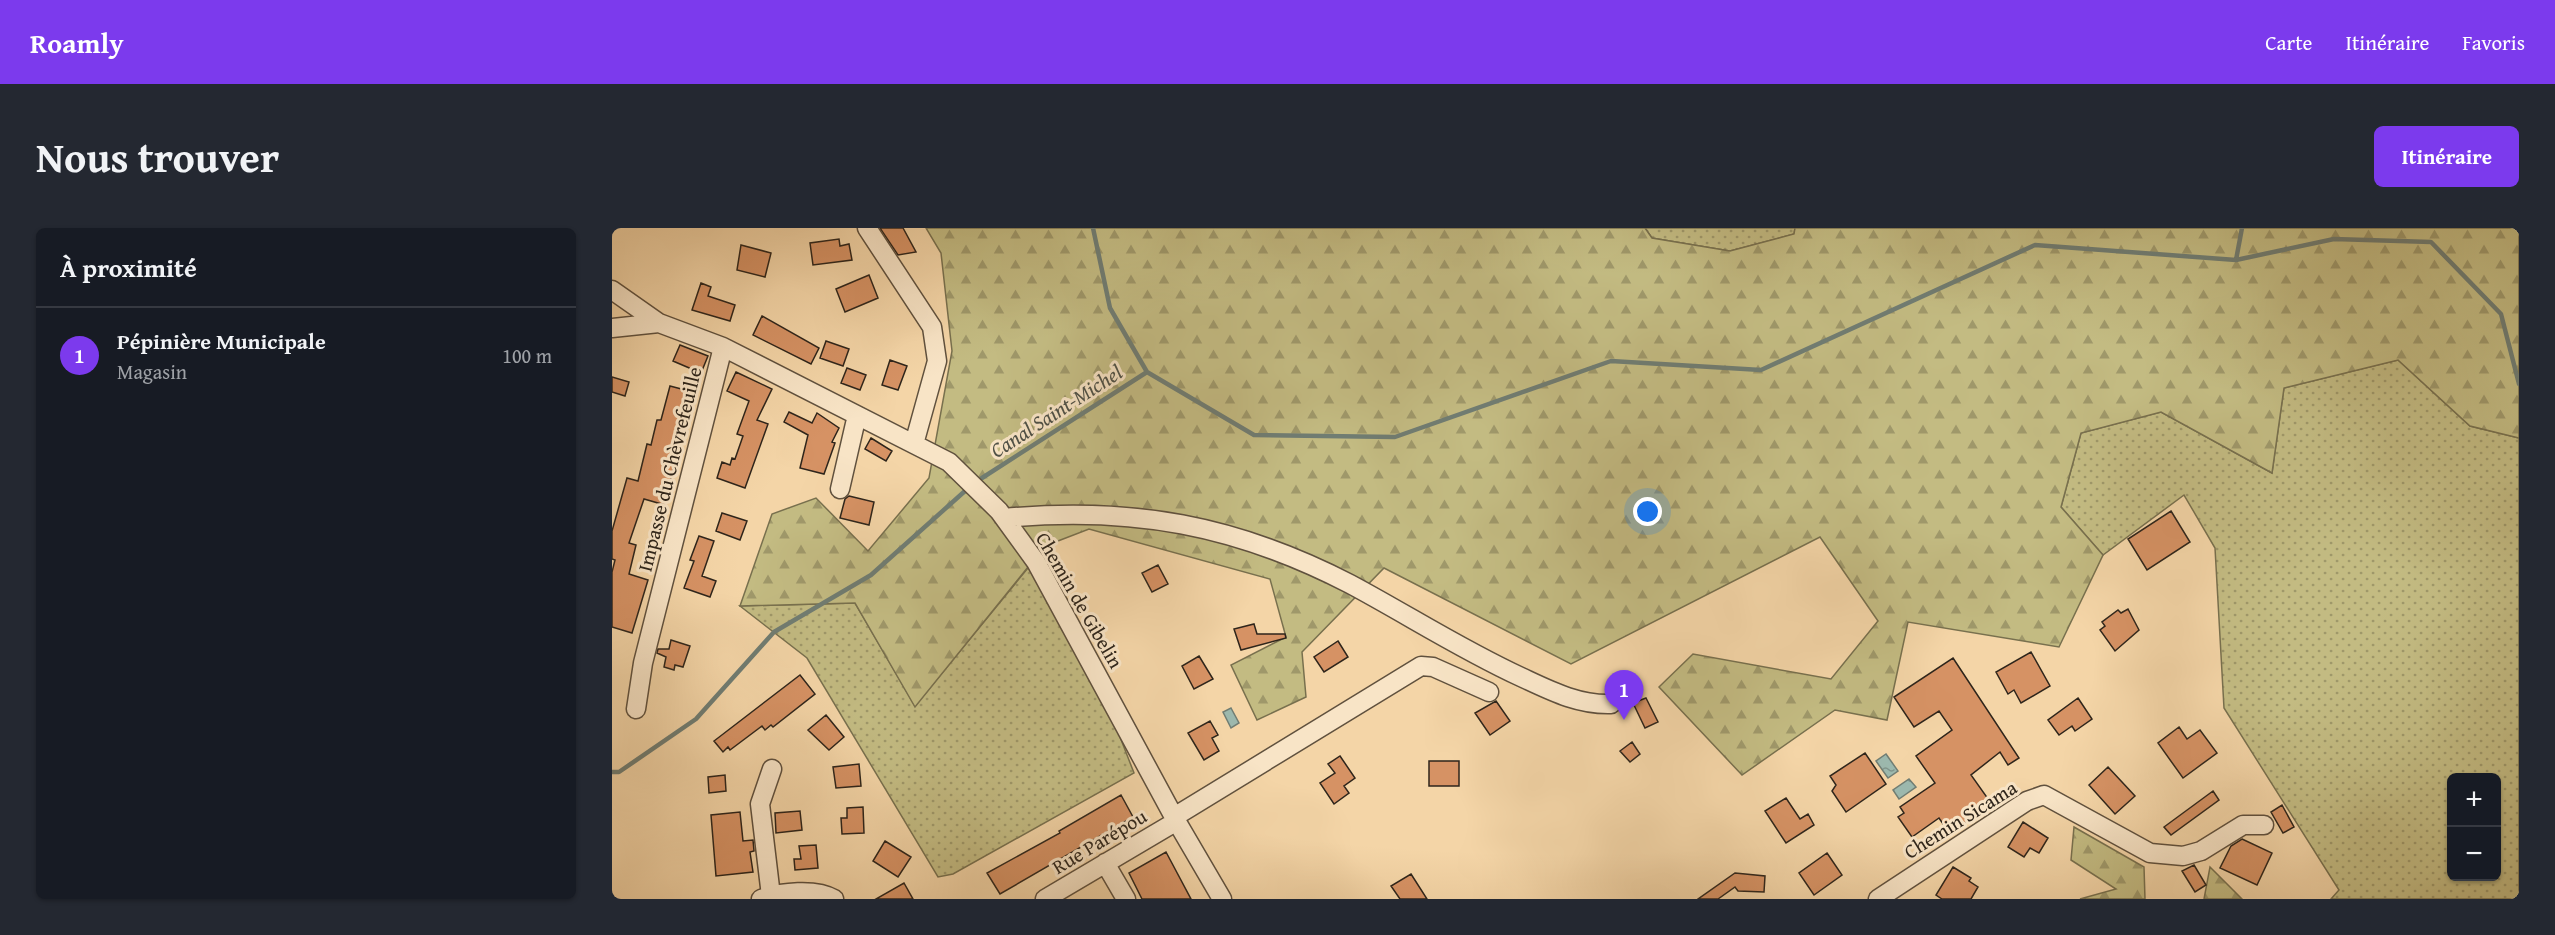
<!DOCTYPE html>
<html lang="fr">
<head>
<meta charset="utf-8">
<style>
	body { margin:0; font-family:"Gentium Book Plus",serif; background:#242831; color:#f1f3f6 }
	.controls { position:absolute; right:18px; bottom:18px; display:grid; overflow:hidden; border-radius:9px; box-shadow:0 2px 4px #0004 }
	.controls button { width:54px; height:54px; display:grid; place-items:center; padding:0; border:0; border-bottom:2px solid #363941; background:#171b24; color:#f1f3f6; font:30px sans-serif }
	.you { position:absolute; left:1036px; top:284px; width:21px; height:21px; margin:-15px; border:4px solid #fff; border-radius:50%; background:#1a73e8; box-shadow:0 0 0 9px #1a73e833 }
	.badge { display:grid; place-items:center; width:39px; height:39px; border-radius:50%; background:#7c3aed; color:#fff; font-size:20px; font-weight:700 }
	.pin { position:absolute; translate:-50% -50px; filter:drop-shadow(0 2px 3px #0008) }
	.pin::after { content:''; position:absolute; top:32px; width:21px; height:18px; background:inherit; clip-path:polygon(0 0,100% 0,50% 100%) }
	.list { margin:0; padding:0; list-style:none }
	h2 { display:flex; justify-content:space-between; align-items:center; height:78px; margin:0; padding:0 24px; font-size:26px }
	h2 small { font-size:20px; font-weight:400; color:#9ea1a6 }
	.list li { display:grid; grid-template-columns:39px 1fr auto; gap:18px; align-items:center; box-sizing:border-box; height:96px; padding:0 24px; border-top:2px solid #363941 }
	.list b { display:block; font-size:22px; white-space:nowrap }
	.list p { margin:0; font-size:20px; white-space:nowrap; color:#9ea1a6 }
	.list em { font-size:20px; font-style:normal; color:#9ea1a6 }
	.map { position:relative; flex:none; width:1907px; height:671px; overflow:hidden; border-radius:9px }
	header { display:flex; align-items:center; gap:36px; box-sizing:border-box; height:84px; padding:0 30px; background:#7c3aed; color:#fff }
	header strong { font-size:28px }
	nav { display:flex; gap:33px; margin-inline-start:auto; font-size:21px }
	.intro { display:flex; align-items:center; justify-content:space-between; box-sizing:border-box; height:144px; padding:0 36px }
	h1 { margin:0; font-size:42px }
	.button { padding:15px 27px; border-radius:9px; background:#7c3aed; color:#fff; font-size:21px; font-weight:700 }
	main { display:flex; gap:36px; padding:0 36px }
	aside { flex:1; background:#171b24; border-radius:9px; box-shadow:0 2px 4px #0004 }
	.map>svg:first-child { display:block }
	.grass { fill:url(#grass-dots); stroke:#78704e; stroke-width:1.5; fill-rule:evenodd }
	.forest { fill:url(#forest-firs); stroke:#78704e; stroke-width:1.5 }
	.water { fill:url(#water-ripples); stroke:#707d73; stroke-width:1.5 }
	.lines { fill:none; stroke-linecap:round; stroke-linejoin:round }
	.stream { stroke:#707d73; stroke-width:4.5 }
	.building { fill:#d69264; stroke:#2e251b; stroke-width:1.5 }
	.minor-casing { stroke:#60513e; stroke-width:21 }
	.minor { stroke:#f8e4c6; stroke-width:18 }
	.labels { text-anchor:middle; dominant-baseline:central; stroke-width:6; stroke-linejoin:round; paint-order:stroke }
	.street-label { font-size:20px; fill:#2e251b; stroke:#f8e4c6 }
	.water-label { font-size:21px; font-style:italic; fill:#4f5147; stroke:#f8e4c6 }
</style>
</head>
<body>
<header>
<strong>Roamly</strong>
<nav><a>Carte</a><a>Itinéraire</a><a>Favoris</a></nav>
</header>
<div class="intro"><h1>Nous trouver</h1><a class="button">Itinéraire</a></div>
<main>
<aside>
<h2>À proximité<small></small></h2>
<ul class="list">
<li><span class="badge">1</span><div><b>Pépinière Municipale</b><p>Magasin</p></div><em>100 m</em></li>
</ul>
</aside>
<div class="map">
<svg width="1907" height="671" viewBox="0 0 1907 671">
	<defs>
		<pattern id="grass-dots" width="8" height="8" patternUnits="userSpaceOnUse" patternTransform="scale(1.5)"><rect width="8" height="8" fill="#c3bb82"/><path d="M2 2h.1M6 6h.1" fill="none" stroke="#9f986a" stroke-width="1.8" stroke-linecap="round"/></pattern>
		<pattern id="forest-firs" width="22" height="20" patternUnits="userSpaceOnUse" patternTransform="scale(1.5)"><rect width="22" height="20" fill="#c3bb82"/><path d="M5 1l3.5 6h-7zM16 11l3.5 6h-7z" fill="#9f986a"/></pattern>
		<pattern id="water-ripples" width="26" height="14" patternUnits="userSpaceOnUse" patternTransform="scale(1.5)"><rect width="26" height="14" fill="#9cb8ad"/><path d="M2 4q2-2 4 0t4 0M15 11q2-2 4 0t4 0" fill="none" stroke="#80958c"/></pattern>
	</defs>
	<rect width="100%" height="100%" fill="#f4d5a7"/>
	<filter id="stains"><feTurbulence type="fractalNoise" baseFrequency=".00333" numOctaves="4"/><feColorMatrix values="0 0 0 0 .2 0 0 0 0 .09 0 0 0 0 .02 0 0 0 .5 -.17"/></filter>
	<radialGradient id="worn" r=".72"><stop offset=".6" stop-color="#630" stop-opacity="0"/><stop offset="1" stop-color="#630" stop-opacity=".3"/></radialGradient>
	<path class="grass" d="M1033,0H1183L1182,6L1118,23L1040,10Z
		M1786,132L1858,198L1907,210V671H1719L1727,662L1612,480L1603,320L1572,267L1491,327L1449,279L1469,205L1549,184L1660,245L1672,160ZM1840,550H1884V648H1840Z
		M434,318L522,545L341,646L326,649L195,430L128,378L243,375L303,478Z"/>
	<path class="forest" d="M314,0H1033L1040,10L1118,23L1182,6L1183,0H1907V210L1858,198L1786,132L1672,160L1660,245L1549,184L1469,205L1449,279L1491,327L1447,419L1296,394L1275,492L1223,482L1130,547L1047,459L1081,426L1219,451L1266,393L1208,309L959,436L772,340L690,424L694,469L645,492L619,437L674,409L658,351L477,301L433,318L303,479L243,375L128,378L160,286L204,270L256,323L317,250L340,123L329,25Z
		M1462,599L1532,639L1533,671H1468L1504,661L1459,632Z
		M1598,639L1630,671H1592Z"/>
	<path class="water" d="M619,480L627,495L619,500L611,484Z
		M1274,526L1286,543L1276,550L1264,533Z
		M1297,551L1304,559L1287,571L1281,562Z"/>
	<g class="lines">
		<path class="stream" d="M481,0L498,80L535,144L642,207L783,209L999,133L1149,142L1423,17L1624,32
			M1630,0L1624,32L1722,11L1819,14L1889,86L1907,156
			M370,250L535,144
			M0,544H7L84,491L162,404L259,347L353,263"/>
	</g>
	<path class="building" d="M268,0H291L304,24L286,27Z
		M227,11L228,18L237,16L240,32L201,37L198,15Z
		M129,17L159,25L153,49L125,42Z
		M257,47L266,70L233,84L224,61Z
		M89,55L99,59L96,68L123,77L118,93L80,82Z
		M150,88L207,120L199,136L141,107Z
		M214,113L237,121L231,138L208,130Z
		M68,117L96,128L89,145L61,133Z
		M278,132L295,138L286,162L270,157Z
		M235,140L254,147L248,162L229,155Z
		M124,144L160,161L145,192L156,196L133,260L105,250L110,234L118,237L120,230L123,231L131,208L125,206L137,173L115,163Z
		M0,149L17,154L13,168L0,164Z
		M58,158L81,164L77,180H75L53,277L32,271L17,315L24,317L17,346L36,352L20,405L0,399V344L3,332L0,331V303L15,250L26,253L35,216L39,217L45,192H49Z
		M177,184L200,195L205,185L227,200L220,214L223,215L212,246L188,240L196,207L172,194Z
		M259,210L280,223L274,233L253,221Z
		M237,268L262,274L257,297L228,290L233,271Z
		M1559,283L1578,314L1535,342L1516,311Z
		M110,285L135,293L128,312L104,303Z
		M87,308L102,313L90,348L104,353L98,369L72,360L82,333L78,332Z
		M546,337L556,356L540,364L530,345Z
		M1516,381L1527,402L1503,423L1488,402L1493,398L1490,394L1506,382L1509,385Z
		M642,396L645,406H673L674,410L629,422L622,401Z
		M59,412L78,418L71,439L63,437L62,442L52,439L54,429L45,425L46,421H57Z
		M726,413L736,429L712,444L702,429Z
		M1419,424L1438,458L1409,475L1402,462L1396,466L1384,444Z
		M587,428L601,451L582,461L570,438Z
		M1341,430L1407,530L1396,537L1388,524L1359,547L1379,575L1347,599L1338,606L1327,590L1300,609L1286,589L1292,585L1288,579L1323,555L1304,528L1340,502L1327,483L1302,499L1282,469Z
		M188,447L203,466L161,499L159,497L153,502L150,498L118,522L116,519L111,524L102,513Z
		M1034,470L1046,494L1033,500L1021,475Z
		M1466,470L1480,491L1463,503L1460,498L1447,507L1436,492Z
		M884,473L898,493L878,507L863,485Z
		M214,487L232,509L217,522L196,502Z
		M598,493L606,507L600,510L607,523L592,532L576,505Z
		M1567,499L1575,511L1588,502L1605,525L1571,550L1546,515Z
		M1020,514L1028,526L1018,534L1008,523Z
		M1253,525L1274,556L1234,584L1220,563L1224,557L1218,548Z
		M728,528L743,550L732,558L737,565L722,576L708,555L723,545L716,536Z
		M817,533H847V558H817Z
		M247,536L249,558L224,560L221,539Z
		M1496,539L1523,568L1503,586L1477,557Z
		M113,547L114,563L97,565L96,549Z
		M1601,563L1607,572L1559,607L1552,599Z
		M509,567L521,589L388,666L375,645L448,605L447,603Z
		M1174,570L1188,591L1196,586L1202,597L1174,615L1153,583Z
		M1670,577L1682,599L1671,605L1659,584Z
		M251,579L252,605L230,606L229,590H235V580Z
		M188,583L190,602L164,605L163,585Z
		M128,584L131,613L141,612L142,623L138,624L141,644L104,648L99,587Z
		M1411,594L1436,610L1427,625L1418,620L1412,629L1396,619Z
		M1630,611L1660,625L1645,657L1608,640L1619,618Z
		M273,613L299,629L286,649L261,633Z
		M204,617L206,640L183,642L182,631H189L187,618Z
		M554,624L579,671H530L517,645Z
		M1215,625L1230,647L1202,667L1187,645Z
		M1582,637L1594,657L1583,664L1570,643Z
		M1341,639L1359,650L1357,653L1366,659L1359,671H1330L1324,667Z
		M1123,645L1153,648L1152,664L1126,663L1123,659L1106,671H1086Z
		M799,646L815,671H788L779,658Z
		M292,655L301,671H264Z"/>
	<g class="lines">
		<defs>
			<path id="minor" d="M255,0L320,99L325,133L302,216
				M0,62L47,95L111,119L337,234L387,283L424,334L562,589L610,671
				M0,100L47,95
				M228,261L245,187
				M392,290C519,278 624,297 738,356C796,387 850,422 909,449C939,463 966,477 999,476
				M24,481L31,435L111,119
				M562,589L809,438L821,439L877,464
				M493,635L514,671
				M159,668L148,576L160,541
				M149,671C168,664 204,660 222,671
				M433,671L565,593
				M1266,671L1415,573L1432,567L1538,625L1571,628L1589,623L1631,597H1652"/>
		</defs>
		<use href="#minor" class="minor-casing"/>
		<use href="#minor" class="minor"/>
	</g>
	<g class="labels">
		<g class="street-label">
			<text transform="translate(57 241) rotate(-76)">Impasse du Chèvrefeuille</text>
			<text transform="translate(468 372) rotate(60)">Chemin de Gibelin</text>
			<text transform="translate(1348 591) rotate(-32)">Chemin Sicama</text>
			<text transform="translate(487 613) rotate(-31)">Rue Parépou</text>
		</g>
		<g class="water-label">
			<text transform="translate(444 183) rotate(-33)">Canal Saint-Michel</text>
		</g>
	</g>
	<rect width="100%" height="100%" filter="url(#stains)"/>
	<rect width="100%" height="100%" fill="url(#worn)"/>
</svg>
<div class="controls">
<button>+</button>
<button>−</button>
</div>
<div class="you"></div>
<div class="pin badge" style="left:1012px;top:492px">1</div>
</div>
</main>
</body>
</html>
